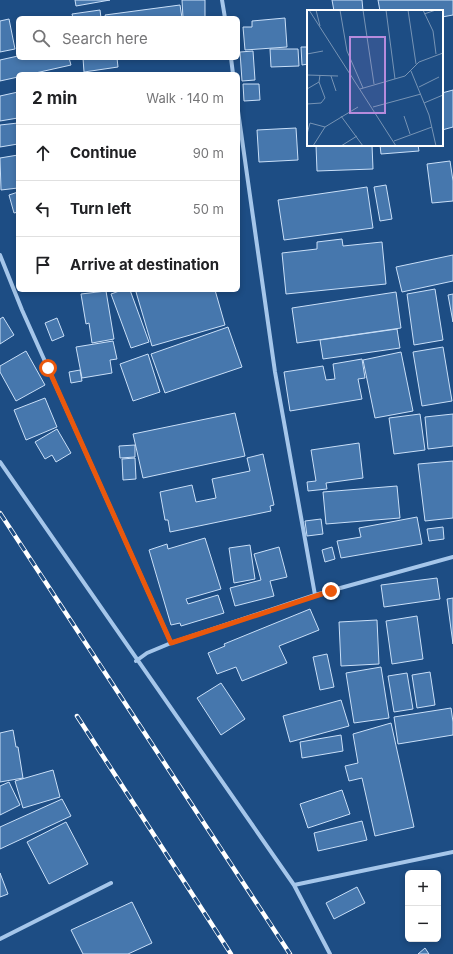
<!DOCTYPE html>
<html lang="en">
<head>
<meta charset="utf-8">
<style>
	body { margin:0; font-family:Inter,sans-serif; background:#f6f6f6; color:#202124 }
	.controls { position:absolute; right:12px; bottom:12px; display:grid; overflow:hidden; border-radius:6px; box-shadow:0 2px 6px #0003 }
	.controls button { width:36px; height:36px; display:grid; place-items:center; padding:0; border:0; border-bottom:1px solid #e0e0e0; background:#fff; color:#202124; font:20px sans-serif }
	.stop { position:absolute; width:12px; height:12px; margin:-9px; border:3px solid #ea580c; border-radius:50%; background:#fff }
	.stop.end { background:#ea580c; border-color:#fff; box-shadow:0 1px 4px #0008 }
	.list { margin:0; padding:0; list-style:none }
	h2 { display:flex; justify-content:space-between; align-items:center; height:52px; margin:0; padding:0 16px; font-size:17px }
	h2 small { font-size:13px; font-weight:400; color:#757577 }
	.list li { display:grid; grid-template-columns:26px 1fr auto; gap:12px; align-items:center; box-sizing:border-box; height:56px; padding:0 16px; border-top:1px solid #e0e0e0 }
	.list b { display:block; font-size:15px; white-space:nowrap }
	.list em { font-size:13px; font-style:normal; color:#757577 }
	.icon { flex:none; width:22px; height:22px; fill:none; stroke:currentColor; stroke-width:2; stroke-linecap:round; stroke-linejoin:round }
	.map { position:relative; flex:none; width:453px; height:954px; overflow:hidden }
	.search { position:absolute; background:#fff; box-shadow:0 2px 6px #0003; left:16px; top:16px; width:224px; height:44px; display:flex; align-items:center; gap:10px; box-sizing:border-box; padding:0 14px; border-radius:6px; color:#757577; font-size:15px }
	.panel { position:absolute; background:#fff; box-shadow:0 2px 6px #0003; left:16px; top:72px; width:224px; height:220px; border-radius:6px }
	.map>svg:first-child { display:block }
	.building { fill:#4677ad; stroke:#c9dff8 }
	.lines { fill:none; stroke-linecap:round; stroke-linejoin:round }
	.street { stroke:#a5c6ea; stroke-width:4 }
	.rail-casing { stroke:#fff; stroke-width:4.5 }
	.rail { stroke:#1d4d84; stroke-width:3; stroke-dasharray:9; stroke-linecap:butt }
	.route { stroke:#ea580c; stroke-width:5 }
	.inset-road { fill:none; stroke:#7794b5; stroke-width:1 }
	.view { fill:#b68bdc; fill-opacity:0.15; stroke:#b68bdc; stroke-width:2 }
	.inset-edge { fill:none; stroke:#fff; stroke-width:2 }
</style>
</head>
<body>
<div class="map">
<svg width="453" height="954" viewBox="0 0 453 954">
	<rect width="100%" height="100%" fill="#1d4d84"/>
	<path class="building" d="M75,0H110L76,6Z
		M182,0H205V18H183Z
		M332,0H362L363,11H334Z
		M378,0H453V15L442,17V11H380Z
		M180,5L182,18H106L105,15Z
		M100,10L101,18H73L72,14Z
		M285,18L287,47L245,50L243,27H252V21Z
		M9,19L15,49L0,52V21Z
		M301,47H308V64L302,65Z
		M270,49H298L299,66L271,67Z
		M253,51L255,80L242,81L240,52Z
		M18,56V58H69L71,65L31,74H18V77L0,81V60Z
		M83,58H117L118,67L84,72Z
		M243,84H259L260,100L244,101Z
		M453,90V127L442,130V93Z
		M18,92V118L0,121V96Z
		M18,123V144L0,147V125Z
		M296,128L298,160L259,162L257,130Z
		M316,145H372L373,169L317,171Z
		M380,145H418L419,151L381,154Z
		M18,155V188L1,190L0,158Z
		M450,161L453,181V201L432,203L427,164Z
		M386,185L392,219L380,221L374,187Z
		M367,187L373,228L284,240L278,200Z
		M18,192V212L14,213L9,195Z
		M342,239L343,246L382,242L386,284L286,294L282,253L317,249V242Z
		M453,255V281L402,292L396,267Z
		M435,289L443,340L414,345L407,294Z
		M122,290H130L149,342L131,348L111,294Z
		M142,290H215L225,325L152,346L136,292Z
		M106,291L114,339L92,343L89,323L86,324L81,294Z
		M396,292L401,328L297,343L292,308Z
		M453,294V322L448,295Z
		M3,317L14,335L0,344V319Z
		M57,318L64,336L52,341L45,323Z
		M228,327L242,367L165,393L151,354Z
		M397,329L400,348L323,359L320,340Z
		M113,341L117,359L110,360L112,373L82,378L76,347Z
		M443,347L452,401L422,406L413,352Z
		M26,351L45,385L16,401L0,372V366Z
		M401,352L413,411L375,418L363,360Z
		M148,354L160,392L133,401L120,364Z
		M362,359L365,378L358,379L362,399L290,411L284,372L323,366L326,380L335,379L333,364Z
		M80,370L82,381L71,383L69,372Z
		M45,398L57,427L26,440L14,410Z
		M235,413L245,456L143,478L133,434Z
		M420,414L425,450L394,454L389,418Z
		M453,414V446L428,449L425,417Z
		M57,429L71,453L56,462L52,455L45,459L35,442Z
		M359,443L363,478L326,483L327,489L308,491L307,482L316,481L311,450Z
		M135,445V457L120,458L119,446Z
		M263,454L274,505L270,506L271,511L170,532L168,520H165L160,492L192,485L196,502L216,498L212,479L250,471L247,458Z
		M135,458L136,479L123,480L122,459Z
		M453,461V518L425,521L418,464Z
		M397,486L400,518L326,524L323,492Z
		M417,517L422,544L341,558L337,541L361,537L359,528Z
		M321,519L323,534L307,536L305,521Z
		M443,527L444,539L429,541L427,529Z
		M205,538L221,589L186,599L188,604L218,595L224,613L181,626L180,623L171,625L149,550L167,544L168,549Z
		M250,545L255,579L234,583L229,548Z
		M279,547L287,577L270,581L274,596L235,606L230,588L261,580L254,554Z
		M332,547L335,559L325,562L322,550Z
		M437,578L440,599L384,607L381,585Z
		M453,598V644L447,599Z
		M310,609L319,630L279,646L287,663L242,681L236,667L217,674L208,653L225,646L224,644Z
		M417,616L423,659L392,664L386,621Z
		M377,620L379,664L341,666L339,622Z
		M327,654L334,687L320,690L313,657Z
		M381,667L389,718L354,723L346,673Z
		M430,672L435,705L417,708L412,675Z
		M407,673L413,709L394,712L388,676Z
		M221,683L245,719L221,735L197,698Z
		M341,700L349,726L290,742L283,716Z
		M451,708L453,722V735L398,744L394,717Z
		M391,723L414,827L375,836L362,778L349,781L345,766L358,763L353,734Z
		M13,730L16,747H18L23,778L0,782V733Z
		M341,735L343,751L302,758L300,742Z
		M53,770L60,797L23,808L15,781Z
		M9,782L20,805L0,815V786Z
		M342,790L350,814L308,828L300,804Z
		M62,799L71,816L0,849V827Z
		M362,821L367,840L318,851L314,833Z
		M66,822L88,864L49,884L27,842Z
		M0,873L8,894L0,897Z
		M357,887L365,903L334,919L326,903Z
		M132,902L152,943L128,954H83L71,930Z
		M425,948L429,954H418Z"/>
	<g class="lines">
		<path class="street" d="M222,0L225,18
			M231,58L233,74
			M238,111L275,372L315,595
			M0,255L22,310L171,643
			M0,462L294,885L330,954
			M136,661L147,653L171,643L315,595L453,557
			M294,885L453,852
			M0,939L111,883"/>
		<defs>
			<path id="rail" d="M0,513L290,954
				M77,716L231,954"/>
		</defs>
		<use href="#rail" class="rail-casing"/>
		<use href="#rail" class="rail"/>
	</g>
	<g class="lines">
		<path class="route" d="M48,368L171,643L331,591"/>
	</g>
	<g transform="translate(307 10)">
		<rect width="136" height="136" fill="#1d4d84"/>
		<path class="inset-road" d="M2,0L89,136M9,0L13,16M33,0L40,41L56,78M56,0L67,74M79,0L88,69M101,0L109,54M116,0L126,21L129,44M117,4L129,0M0,44L16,41M104,61L122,105L129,136M0,65L31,66M24,66L29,81M112,77L132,67M0,79L12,72L13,65M53,79L98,66L112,52L136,43M117,93L136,85M0,94L14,93L18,88L12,72M66,97L114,84M34,106L56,136M97,106L103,124M0,124L3,113L18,117M87,131L125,117M6,136L18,117L51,97M34,136L50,126"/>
		<path class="view" d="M43,27H78V103H43Z"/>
		<rect width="136" height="136" class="inset-edge"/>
	</g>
</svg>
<div class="controls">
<button>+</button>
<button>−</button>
</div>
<div class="stop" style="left:48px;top:368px"></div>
<div class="stop end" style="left:331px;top:591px"></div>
<div class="search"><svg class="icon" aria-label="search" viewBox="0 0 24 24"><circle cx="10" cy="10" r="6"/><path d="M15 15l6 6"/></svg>Search here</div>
<section class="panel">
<h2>2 min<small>Walk · 140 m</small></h2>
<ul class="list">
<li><svg class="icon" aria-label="ahead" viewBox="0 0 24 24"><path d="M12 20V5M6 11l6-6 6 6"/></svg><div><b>Continue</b></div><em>90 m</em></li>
<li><svg class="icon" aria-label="left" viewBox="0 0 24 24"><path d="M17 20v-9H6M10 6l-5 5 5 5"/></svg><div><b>Turn left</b></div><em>50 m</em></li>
<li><svg class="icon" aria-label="arrive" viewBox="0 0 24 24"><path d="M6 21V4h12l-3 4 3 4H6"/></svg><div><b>Arrive at destination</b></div></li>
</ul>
</section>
</div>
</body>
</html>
